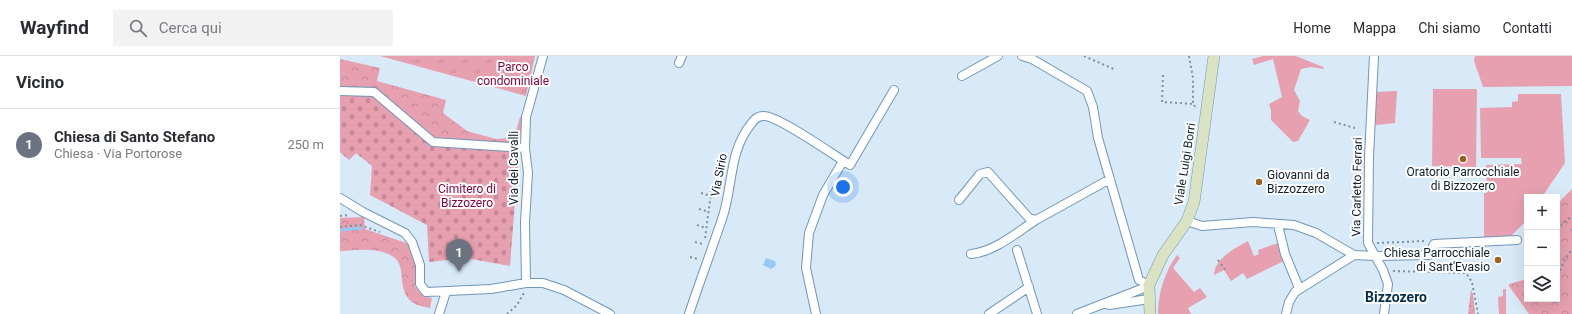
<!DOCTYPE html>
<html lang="it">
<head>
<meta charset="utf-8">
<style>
	body { margin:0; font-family:Roboto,sans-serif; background:#f2f2f3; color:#2b2b33 }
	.controls { position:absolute; right:12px; bottom:12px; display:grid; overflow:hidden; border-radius:0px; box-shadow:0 4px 16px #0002 }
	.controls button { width:36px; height:36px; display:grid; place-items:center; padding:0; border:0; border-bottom:1px solid #e1e1e2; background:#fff; color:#2b2b33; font:20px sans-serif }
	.you { position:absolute; left:503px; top:131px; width:14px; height:14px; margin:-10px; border:3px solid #fff; border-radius:50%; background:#1a73e8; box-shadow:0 0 0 6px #1a73e833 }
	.badge { display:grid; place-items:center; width:26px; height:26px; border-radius:50%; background:#9a611f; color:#fff; font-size:13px; font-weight:700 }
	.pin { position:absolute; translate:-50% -33px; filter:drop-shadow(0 1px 2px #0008) }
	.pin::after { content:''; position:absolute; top:21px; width:14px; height:12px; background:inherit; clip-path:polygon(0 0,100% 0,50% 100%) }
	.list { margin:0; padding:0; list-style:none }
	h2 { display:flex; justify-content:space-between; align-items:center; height:52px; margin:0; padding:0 16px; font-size:17px }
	h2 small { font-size:13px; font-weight:400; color:#7c7c81 }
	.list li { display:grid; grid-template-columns:26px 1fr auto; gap:12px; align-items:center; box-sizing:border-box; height:72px; padding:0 16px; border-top:1px solid #e1e1e2 }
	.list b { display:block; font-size:15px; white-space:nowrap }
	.list p { margin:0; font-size:13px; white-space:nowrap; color:#7c7c81 }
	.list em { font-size:13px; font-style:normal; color:#7c7c81 }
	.icon { flex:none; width:22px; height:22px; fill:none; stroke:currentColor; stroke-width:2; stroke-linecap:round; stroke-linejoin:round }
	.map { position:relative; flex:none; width:1232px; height:258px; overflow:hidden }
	header { display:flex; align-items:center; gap:24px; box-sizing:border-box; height:56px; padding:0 20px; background:#fff; border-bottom:1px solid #e1e1e2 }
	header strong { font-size:19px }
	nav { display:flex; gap:22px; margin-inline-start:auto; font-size:14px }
	.search { width:280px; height:36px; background:#f2f2f3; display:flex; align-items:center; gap:10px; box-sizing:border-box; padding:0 14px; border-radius:0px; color:#7c7c81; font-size:15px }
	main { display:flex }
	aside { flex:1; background:#fff }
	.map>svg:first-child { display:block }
	.grass { fill:url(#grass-dots) }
	.forest { fill:url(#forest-crowns) }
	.cemetery { fill:url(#cemetery-stones) }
	.park { fill:url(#park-tufts) }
	.garden { fill:#e7a0b0 }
	.water { fill:#98c9f3 }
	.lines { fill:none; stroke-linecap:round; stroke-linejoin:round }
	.stream { stroke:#98c9f3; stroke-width:3 }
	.minor-casing { stroke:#7097b8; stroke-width:10 }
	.secondary-casing { stroke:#7097b8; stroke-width:12 }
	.path { stroke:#7f909e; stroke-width:2; stroke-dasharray:2 3; stroke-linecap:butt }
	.minor { stroke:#fff; stroke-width:8 }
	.secondary { stroke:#d9e3c1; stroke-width:11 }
	.poi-dot { fill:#9a611f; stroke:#fff; stroke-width:1.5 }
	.labels { text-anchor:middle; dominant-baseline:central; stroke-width:4; stroke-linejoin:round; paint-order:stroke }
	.park-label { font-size:12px; fill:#89043e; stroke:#fff }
	.street-label { font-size:12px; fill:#0e1e2b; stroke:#fff }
	.poi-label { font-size:12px; fill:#0e1e2b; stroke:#fff }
	.quarter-label { font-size:14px; font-weight:bold; fill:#062e4a; stroke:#fff }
</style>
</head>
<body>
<header>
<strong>Wayfind</strong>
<div class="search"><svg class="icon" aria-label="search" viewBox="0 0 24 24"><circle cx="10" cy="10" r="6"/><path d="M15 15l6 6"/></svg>Cerca qui</div>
<nav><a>Home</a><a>Mappa</a><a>Chi siamo</a><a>Contatti</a></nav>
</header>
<main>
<aside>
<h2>Vicino<small></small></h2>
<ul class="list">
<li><span class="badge" style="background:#6b7280">1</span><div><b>Chiesa di Santo Stefano</b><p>Chiesa · Via Portorose</p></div><em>250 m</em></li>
</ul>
</aside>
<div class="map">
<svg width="1232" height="258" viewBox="0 0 1232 258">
	<defs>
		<pattern id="grass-dots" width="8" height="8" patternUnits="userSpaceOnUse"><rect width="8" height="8" fill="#e7a0b0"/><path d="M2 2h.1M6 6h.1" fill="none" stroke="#c58998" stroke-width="1.8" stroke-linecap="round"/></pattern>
		<pattern id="forest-crowns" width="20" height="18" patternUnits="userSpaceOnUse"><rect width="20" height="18" fill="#e7a0b0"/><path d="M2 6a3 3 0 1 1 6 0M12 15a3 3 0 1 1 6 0" fill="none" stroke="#c58998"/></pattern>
		<pattern id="cemetery-stones" width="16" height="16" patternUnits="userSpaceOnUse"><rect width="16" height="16" fill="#e7a0b0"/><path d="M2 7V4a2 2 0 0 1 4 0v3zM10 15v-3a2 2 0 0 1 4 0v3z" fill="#c58998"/></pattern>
		<pattern id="park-tufts" width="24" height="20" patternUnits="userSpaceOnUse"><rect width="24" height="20" fill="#e7a0b0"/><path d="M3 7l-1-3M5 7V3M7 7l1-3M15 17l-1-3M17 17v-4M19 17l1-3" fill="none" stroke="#c58998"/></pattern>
	</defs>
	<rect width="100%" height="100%" fill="#d8e9f8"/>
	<path class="grass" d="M180,61H183L179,87L176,89L156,88V83C176,83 175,78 180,61Z
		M1131,234L1133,238L1135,258H1128Z"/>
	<path class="forest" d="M0,3L40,12L37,25L106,44L103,57L127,75L156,83V88L94,83L0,33Z
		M1232,133V258H1189L1169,230V228L1187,223V243H1217V148Z
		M24,161L25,173L69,188L76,209L75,230L82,239L92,242L90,252C86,251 79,250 75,248C54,236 69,209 52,200C37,191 17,194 0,195V162Z"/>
	<path class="cemetery" d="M2,37L33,39L83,81L179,94L170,210L126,202L89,206L87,169L30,139L32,110L16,97L9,104L0,96V39Z"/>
	<path class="park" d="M40,0H195L186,40Z"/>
	<path class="garden" d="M923,0H956L983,11L984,13L971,11L961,13L954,34L960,45L958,55L962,60L970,64L958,85L953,86L931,64V54L929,48L942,41L933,3L914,9L912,3Z
		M1135,0H1232V30L1143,31L1134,5Z
		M1093,33H1137L1136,111L1092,110Z
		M1057,35L1055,67L1037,69L1033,66L1036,36Z
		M1178,38H1221L1225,107L1202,141H1187V163L1184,167L1170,181L1144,183V137H1147L1146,109L1182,108L1181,102H1141L1140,52L1172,51V46L1178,45Z
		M908,185L914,200L919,198L918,194L938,187L944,205L907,223L903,217L891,225L884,214L874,219C875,202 895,192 908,185Z
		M837,199L840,202L833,212L854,236L860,232L867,241L848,252L851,258H818C818,237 825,215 837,199Z
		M1163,233H1166V258H1159L1158,241L1163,240Z"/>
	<path class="water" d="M426,202L435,205L436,209L434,211L431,213L423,209Z"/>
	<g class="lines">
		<path class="stream" d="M0,174L21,172"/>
		<defs>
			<path id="minor" d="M682,0L692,3L747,35L753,51L758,82L799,224L809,229
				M1034,0L1029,101L1028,187L1043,214L1048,228L1044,258
				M339,7L342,0
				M622,20L658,0
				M0,35L34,36L93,86L185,92
				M0,142L23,156L65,177L72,186L80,209V228L86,236L151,233L186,227H203L224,234L270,258
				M619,144L640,118L648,116L689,162L696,164L770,123
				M847,165L862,170L913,166L954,169L976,177L1014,199L1035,200L1089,199L1094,188L1177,184
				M938,169L945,198L959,232
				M677,194L697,258
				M631,198C654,196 676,177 696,164
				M186,227L185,166L188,117L185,92L186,61L203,0
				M769,249L809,243
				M99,258L106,236
				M349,258C360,225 372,193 383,160C393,129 389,95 411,68C414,64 417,60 423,60C436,58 495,100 510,109L554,34
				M476,258L466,212L469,177L483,139L503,105
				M649,258L689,231
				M737,258L809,230
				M946,258L949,246L955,236L1014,199"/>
			<path id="secondary" d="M810,258L809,229L823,199L847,165L854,146L874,0"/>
		</defs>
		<use href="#minor" class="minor-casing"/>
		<use href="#secondary" class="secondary-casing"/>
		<path class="path" d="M744,0L776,14
			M849,0L853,22V48
			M823,19L822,46L854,48L855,52H857
			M994,66L1015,72
			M361,137L371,140
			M359,153L369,156
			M0,160L10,159
			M357,169L366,172
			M0,171L20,169L40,176
			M1217,173L1232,160
			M1232,173V175
			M365,182L372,130
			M355,186L363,188
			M1037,187L1086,185
			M1121,196V217
			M350,201L358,203
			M878,204L887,216
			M1089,206V216
			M1121,208H1128
			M1053,215L1126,217L1132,226L1138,258
			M1217,224C1220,213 1224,203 1232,194
			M1215,247V243
			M167,258L177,249L184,237"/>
		<use href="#minor" class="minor"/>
		<use href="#secondary" class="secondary"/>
	</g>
	<g class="poi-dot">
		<circle cx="1123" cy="103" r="4"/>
		<circle cx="919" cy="126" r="4"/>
		<circle cx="1158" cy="204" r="4"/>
	</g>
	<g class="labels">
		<g class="park-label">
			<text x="173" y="11">Parco<tspan x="173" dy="14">condominiale</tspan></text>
			<text x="127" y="133">Cimitero di<tspan x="127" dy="14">Bizzozero</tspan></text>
		</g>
		<g class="street-label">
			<text transform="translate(845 108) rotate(-81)">Viale Luigi Borri</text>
			<text transform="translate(174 112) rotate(-90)">Via dei Cavalli</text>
			<text transform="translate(379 119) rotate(-79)">Via Sirio</text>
			<text transform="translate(1017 131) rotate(-89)">Via Carletto Ferrari</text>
		</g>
		<g class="poi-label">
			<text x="1123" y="116">Oratorio Parrocchiale<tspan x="1123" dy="14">di Bizzozero</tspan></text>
			<text x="927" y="119" text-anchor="start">Giovanni da<tspan x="927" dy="14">Bizzozzero</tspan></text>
			<text x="1150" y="197" text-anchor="end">Chiesa Parrocchiale<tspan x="1150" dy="14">di Sant'Evasio</tspan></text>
		</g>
		<g class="quarter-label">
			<text x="1056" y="241">Bizzozero</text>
		</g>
	</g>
</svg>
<div class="controls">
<button>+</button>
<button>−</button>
<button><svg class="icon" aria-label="layers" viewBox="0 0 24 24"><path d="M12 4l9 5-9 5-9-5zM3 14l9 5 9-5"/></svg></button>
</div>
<div class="you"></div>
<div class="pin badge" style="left:119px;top:216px;background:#6b7280">1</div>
</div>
</main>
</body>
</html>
